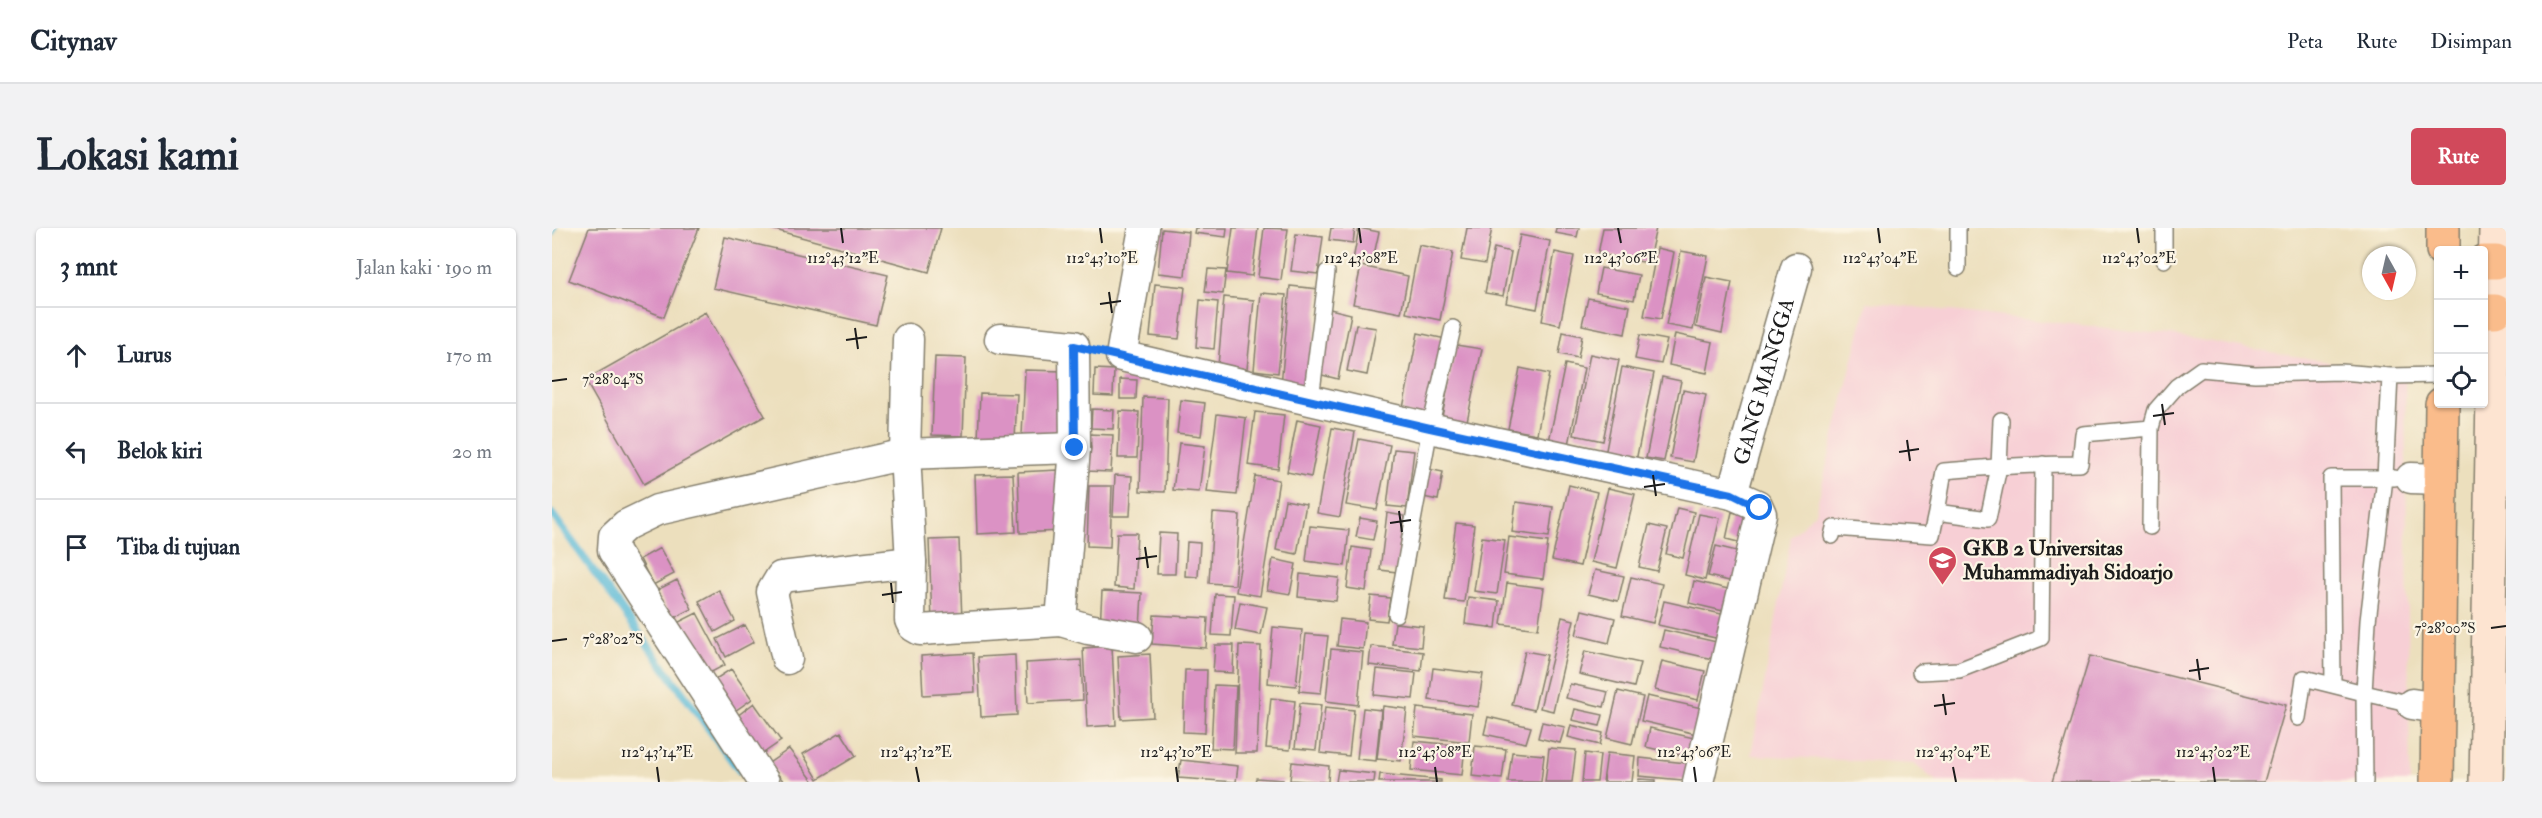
<!DOCTYPE html>
<html lang="id">
<head>
<meta charset="utf-8">
<style>
	body { margin:0; font-family:"IM FELL Double Pica",serif; background:#f2f2f3; color:#1f2937 }
	.controls { position:absolute; right:18px; top:18px; display:grid; overflow:hidden; border-radius:6px; box-shadow:0 2px 4px #0004 }
	.controls button { width:54px; height:54px; display:grid; place-items:center; padding:0; border:0; border-bottom:2px solid #e0e1e3; background:#fff; color:#1f2937; font:30px sans-serif }
	.compass { position:absolute; left:1810px; top:18px; width:54px; height:54px; border-radius:50%; background:#fff; box-shadow:0 2px 4px #0004; rotate:172deg }
	.stop { position:absolute; width:18px; height:18px; margin:-14px; border:4px solid #1a73e8; border-radius:50%; background:#fff }
	.stop.end { background:#1a73e8; border-color:#fff; box-shadow:0 2px 6px #0008 }
	.list { margin:0; padding:0; list-style:none }
	h2 { display:flex; justify-content:space-between; align-items:center; height:78px; margin:0; padding:0 24px; font-size:26px }
	h2 small { font-size:20px; font-weight:400; color:#747a83 }
	.list li { display:grid; grid-template-columns:39px 1fr auto; gap:18px; align-items:center; box-sizing:border-box; height:96px; padding:0 24px; border-top:2px solid #e0e1e3 }
	.list b { display:block; font-size:22px; white-space:nowrap }
	.list em { font-size:20px; font-style:normal; color:#747a83 }
	.icon { flex:none; width:33px; height:33px; fill:none; stroke:currentColor; stroke-width:2; stroke-linecap:round; stroke-linejoin:round }
	.map { position:relative; flex:none; width:1954px; height:554px; overflow:hidden; border-radius:6px }
	header { display:flex; align-items:center; gap:36px; box-sizing:border-box; height:84px; padding:0 30px; background:#fff; border-bottom:2px solid #e0e1e3 }
	header strong { font-size:28px }
	nav { display:flex; gap:33px; margin-inline-start:auto; font-size:21px }
	.intro { display:flex; align-items:center; justify-content:space-between; box-sizing:border-box; height:144px; padding:0 36px }
	h1 { margin:0; font-size:42px }
	.button { padding:15px 27px; border-radius:6px; background:#d1495b; color:#fff; font-size:21px; font-weight:700 }
	main { display:flex; gap:36px; padding:0 36px }
	aside { flex:1; background:#fff; border-radius:6px; box-shadow:0 2px 4px #0004 }
	.map>svg:first-child { display:block }
	.built { fill:#f7cfd5 }
	.lines { fill:none; stroke-linecap:round; stroke-linejoin:round }
	.stream { stroke:#59b9d7; stroke-width:8 }
	.building { fill:#db92c4 }
	.lane-casing { stroke:#847e6c; stroke-width:18 }
	.street-casing { stroke:#847e6c; stroke-width:33 }
	.secondary-casing { stroke:#847e6c; stroke-width:36 }
	.highway-casing { stroke:#847e6c; stroke-width:36 }
	.lane { stroke:#fff; stroke-width:15 }
	.street { stroke:#fff; stroke-width:30 }
	.secondary { stroke:#fde4d1; stroke-width:33 }
	.highway { stroke:#fabc8b; stroke-width:33 }
	.route { stroke:#1a73e8; stroke-width:8 }
	.ticks { fill:none; stroke:#1c1c1c; stroke-width:2 }
	.labels { text-anchor:middle; dominant-baseline:central; stroke-width:4.5; stroke-linejoin:round; paint-order:stroke }
	.street-label { font-size:21px; fill:#1c1c1c; stroke:#fcf5e5 }
	.poi-label { font-size:21px; font-weight:bold; fill:#1c1c1c; stroke:#fcf5e5; text-anchor:start }
	.ticks-label { font-size:15px; text-anchor:middle; fill:#1c1c1c; stroke:#fcf5e5; stroke-width:4.5; stroke-linejoin:round; paint-order:stroke }
</style>
</head>
<body>
<header>
<strong>Citynav</strong>
<nav><a>Peta</a><a>Rute</a><a>Disimpan</a></nav>
</header>
<div class="intro"><h1>Lokasi kami</h1><a class="button">Rute</a></div>
<main>
<aside>
<h2>3 mnt<small>Jalan kaki · 190 m</small></h2>
<ul class="list">
<li><svg class="icon" aria-label="ahead" viewBox="0 0 24 24"><path d="M12 20V5M6 11l6-6 6 6"/></svg><div><b>Lurus</b></div><em>170 m</em></li>
<li><svg class="icon" aria-label="left" viewBox="0 0 24 24"><path d="M17 20v-9H6M10 6l-5 5 5 5"/></svg><div><b>Belok kiri</b></div><em>20 m</em></li>
<li><svg class="icon" aria-label="arrive" viewBox="0 0 24 24"><path d="M6 21V4h12l-3 4 3 4H6"/></svg><div><b>Tiba di tujuan</b></div></li>
</ul>
</aside>
<div class="map">
<svg width="1954" height="554" viewBox="0 0 1954 554">
	<rect width="100%" height="100%" fill="#fcf5e5"/>
	<filter id="ink" filterUnits="userSpaceOnUse"><feTurbulence type="fractalNoise" baseFrequency=".0167" numOctaves="2"/><feDisplacementMap in="SourceGraphic" scale="12" xChannelSelector="R" yChannelSelector="G"/><feConvolveMatrix kernelMatrix="1 2 1 2 8 2 1 2 1" color-interpolation-filters="sRGB"/></filter>
	<filter id="wash" filterUnits="userSpaceOnUse"><feTurbulence type="fractalNoise" baseFrequency=".008" numOctaves="4" result="noise"/><feDisplacementMap in="SourceGraphic" scale="24" xChannelSelector="R" yChannelSelector="G"/><feGaussianBlur stdDeviation="1.35" result="paint"/><feColorMatrix in="noise" values="0 0 0 0 0 0 0 0 0 0 0 0 0 0 0 0 0 1.4 0 .05"/><feComposite in="paint" operator="in"/></filter>
	<g filter="url(#wash)">
		<rect width="100%" height="100%" fill="#ecdfbd"/>
		<path class="built" d="M1315,74L1619,107L1853,147L1858,554H1385L1362,536L1199,527L1239,309L1263,285Z"/>
		<g class="lines">
			<path class="stream" d="M0,4L1,0
				M0,286L187,542"/>
		</g>
		<g id="blocks">
			<path class="building" d="M37,0H147L112,89L17,52Z
				M216,0H389L377,44Z
				M643,0H675L674,9L642,5Z
				M681,0H706L700,48L675,45Z
				M712,0L736,1L729,52L706,49Z
				M779,0H803L801,15L777,12Z
				M807,0L827,4L820,36L801,32Z
				M915,0H940L933,36L909,32Z
				M1004,0H1027L1025,9L1003,5Z
				M1051,0H1104L1096,35L1046,26Z
				M610,1L637,4L633,48L606,45Z
				M744,6L771,9L766,46L739,43Z
				M968,7L998,13L985,81L954,75Z
				M173,9L336,47L324,97L161,60Z
				M867,17L901,24L888,92L854,85Z
				M942,20L959,24L951,68L933,65Z
				M1105,20L1122,24L1109,91L1092,88Z
				M1129,23L1156,28L1141,102L1114,97Z
				M1003,24L1022,28L1008,97L990,93Z
				M809,38L856,48L849,85L801,76Z
				M1049,40L1087,47L1082,72L1044,65Z
				M656,41L674,42L671,66L653,64Z
				M1154,49L1180,54L1170,105L1144,99Z
				M603,56L633,59L627,111L598,108Z
				M738,58L767,61L758,160L729,157Z
				M709,65L734,67L726,145L702,142Z
				M672,69L702,72L695,141L666,138Z
				M1036,70L1078,78L1073,106L1030,97Z
				M648,72L666,74L662,121L644,119Z
				M778,81L799,86L786,151L766,146Z
				M153,84L213,188L92,256L33,152Z
				M804,97L824,100L815,147L795,143Z
				M1011,104L1030,108L1026,130L1007,126Z
				M866,105L894,111L878,190L850,185Z
				M1123,106L1161,114L1155,145L1117,137Z
				M1088,107L1115,112L1109,136L1083,131Z
				M904,117L930,121L914,198L889,194Z
				M1038,126L1067,132L1051,213L1022,207Z
				M383,129L414,130L411,208L380,207Z
				M1013,136L1032,140L1016,222L996,218Z
				M1070,139L1102,145L1084,233L1053,227Z
				M968,140L997,146L985,206L956,201Z
				M543,141L562,142L561,168L542,167Z
				M473,142L511,143L508,209L470,208Z
				M1110,149L1129,153L1112,233L1094,230Z
				M568,151L585,152L584,171H568Z
				M1131,162L1154,167L1141,234L1118,230Z
				M428,165L465,166L463,212L426,211Z
				M591,169L616,170L613,264L588,263Z
				M629,172L653,175L649,208L625,205Z
				M540,181L562,182L561,201L539,200Z
				M568,183L587,184L585,230H566Z
				M703,184L732,187L726,241L696,237Z
				M665,186L694,190L685,267L655,264Z
				M745,192L769,197L759,249L735,244Z
				M780,200L803,204L788,289L765,285Z
				M535,206L561,207L559,244L534,243Z
				M807,211L838,217L825,282L794,277Z
				M627,215L653,218L647,264L621,262Z
				M842,221L862,223L855,280L835,278Z
				M876,241L891,244L886,272L871,269Z
				M506,242L508,303L468,305L466,244Z
				M461,246L464,304L425,306L423,247Z
				M563,247L580,248L578,288H561Z
				M703,248L727,252L708,368L684,364Z
				M1017,257L1045,264L1028,338L1000,332Z
				M537,258H560L558,319L535,318Z
				M1056,260L1083,266L1065,340L1039,334Z
				M733,272L754,276L745,326L724,322Z
				M964,274L1001,279L997,309L960,304Z
				M1125,280L1142,284L1131,330L1114,326Z
				M1180,284L1201,289L1194,316L1174,311Z
				M661,285L688,287L683,357L657,355Z
				M835,285L852,288L845,344L828,342Z
				M1147,286L1168,290L1153,352L1133,347Z
				M808,290L825,293L821,312L804,309Z
				M904,295L922,297L912,374L893,372Z
				M1097,297L1115,301L1105,343L1087,339Z
				M758,298L797,302L793,338L754,333Z
				M565,305H585L582,361L562,359Z
				M607,305L625,306L623,346H605Z
				M930,309L953,312L945,366L922,363Z
				M957,309L996,314L991,351L952,346Z
				M407,311L410,393L380,394L377,312Z
				M635,314L648,315L646,349L633,348Z
				M1164,318L1197,326L1190,356L1156,348Z
				M800,319L819,322L814,363L795,360Z
				M108,320L122,346L101,357L88,331Z
				M721,331L744,336L738,366L715,362Z
				M1043,342L1072,348L1066,373L1036,366Z
				M748,346L787,350L784,373L746,369Z
				M1079,349L1110,356L1101,395L1070,388Z
				M125,352L140,381L120,391L105,362Z
				M1142,353L1185,363L1180,385L1137,375Z
				M955,355L992,360L986,401L949,396Z
				M167,362L183,393L163,404L147,373Z
				M550,363L590,365L588,401L548,399Z
				M663,366L682,367L679,408L660,407Z
				M819,368L838,370L835,393L816,391Z
				M916,369L947,373L944,400L913,396Z
				M1112,373L1174,387L1168,411L1106,397Z
				M688,374L715,379L709,407L683,402Z
				M1030,382L1063,390L1057,415L1024,407Z
				M145,385L173,437L150,449L123,396Z
				M602,387L656,390L654,420L600,416Z
				M1010,389L1022,392L1001,483L988,480Z
				M788,391L814,394L811,421L785,418Z
				M843,395L871,398L869,419L840,416Z
				M193,397L202,414L174,429L165,411Z
				M721,399L750,402L744,458L716,455Z
				M1112,402L1169,415L1165,432L1108,419Z
				M754,406L776,408L769,465L747,463Z
				M663,417H682L681,445L661,444Z
				M687,417L709,418L705,525H683Z
				M560,418L564,497L535,499L531,420Z
				M819,418L871,424L869,443L817,437Z
				M779,421L811,424L806,477L774,473Z
				M973,423L995,427L982,482L960,477Z
				M1033,423L1088,435L1082,459L1027,446Z
				M421,425L423,464L371,467L369,428Z
				M598,426L601,489L569,491L566,428Z
				M463,427L465,487L429,489L426,429Z
				M1538,428L1734,477L1712,554H1500Z
				M529,432L531,472L476,475L474,435Z
				M1110,433L1153,443L1146,472L1103,462Z
				M881,440L931,446L926,479L877,472Z
				M179,441L200,471L177,487L156,456Z
				M825,441L864,445L861,471L822,467Z
				M633,442H655L653,505L631,504Z
				M1018,456L1056,464L1052,479L1014,470Z
				M662,457L684,458L681,521L659,520Z
				M1066,463L1091,469L1080,516L1055,510Z
				M1095,468L1159,482L1153,508L1089,493Z
				M719,470L743,473L738,522L714,520Z
				M202,475L229,513L210,526L184,489Z
				M748,475L769,477L764,522L743,520Z
				M831,478L855,481L849,533L825,531Z
				M773,479L802,482L797,528L768,525Z
				M811,480L829,482L824,533L805,531Z
				M865,480L920,486L917,514L862,508Z
				M1023,481L1051,487L1048,498L1020,492Z
				M936,489L979,499L974,515L932,506Z
				M990,494L1013,499L1008,515L986,510Z
				M1019,497L1051,505L1048,517L1016,509Z
				M1098,500L1142,510L1137,529L1094,519Z
				M289,504L304,528L266,551L251,526Z
				M862,513L913,518L910,547L859,542Z
				M923,518L954,521L950,551L920,548Z
				M997,520L1024,522L1020,554H993Z
				M237,521L262,554H232L217,535Z
				M960,524L992,527L989,554H956Z
				M1033,525L1048,527L1045,554H1030Z
				M1055,525L1083,528L1080,554H1051Z
				M1088,530L1143,536L1141,553L1087,548Z
				M629,532L686,538L684,554L626,550Z
				M740,534L777,538L776,554L738,552Z
				M786,542L823,546L822,554H784Z
				M828,546L889,552V554H827Z
				M704,550L731,552V554H703Z
				M1087,551L1104,552V554H1086Z"/>
		</g>
	</g>
	<g filter="url(#ink)">
		<use href="#blocks" fill-opacity="0" stroke="#847e6c" stroke-width="1.5"/>
		<g class="lines">
			<defs>
				<path id="lane" d="M1406,0V40
					M1612,0V32
					M1838,148L1833,250L1816,393L1812,465L1860,476
					M759,171L775,44
					M1449,192L1447,239L1436,291L1385,284L1392,243C1437,239 1482,236 1528,236L1531,206L1599,200
					M1598,299L1599,200L1604,182L1625,158L1649,141L1703,146L1789,144L1838,148L1886,147
					M1280,308L1282,300L1380,307L1385,284
					M844,386L878,200L901,100
					M1368,444L1407,442L1489,410L1491,236
					M1781,456L1779,250H1843
					M1746,490L1752,450L1812,465L1813,554"/>
				<g id="street">
					<path d="M592,0L569,128L878,200L1180,266L1205,277L1209,286L1146,554"/>
					<path d="M356,111L353,226L523,220"/>
					<path d="M1859,250L1889,251"/>
					<path id="s1" d="M1180,266L1244,40"/>
					<path d="M509,393L536,401L585,409"/>
					<path d="M235,431L220,364L229,349L359,334"/>
					<path d="M1860,476L1886,480"/>
					<path d="M212,554L61,322L62,308L74,297L105,282L353,226L359,334L358,392L361,398L368,402L509,393L523,220L522,118L448,111"/>
				</g>
				<path id="secondary" d="M1934,554L1944,0"/>
				<path id="highway" d="M1891,22V0
					M1932,34H1944
					M1932,83H1943
					M1885,554L1890,176"/>
			</defs>
			<use href="#lane" class="lane-casing"/>
			<use href="#street" class="street-casing"/>
			<use href="#secondary" class="secondary-casing"/>
			<use href="#highway" class="highway-casing"/>
			<use href="#lane" class="lane"/>
			<use href="#street" class="street"/>
			<use href="#secondary" class="secondary"/>
			<use href="#highway" class="highway"/>
		</g>
	</g>
	<g class="lines" filter="url(#ink)">
		<path class="route" d="M523,220L522,118L878,200L1180,266L1208,280"/>
	</g>
	<path class="ticks" d="M289,0L291,15M548,0L550,15M807,0L809,15M1066,0L1069,15M1326,0L1328,15M1585,0L1587,15M557,64L560,85M548,76L569,73M303,100L306,121M294,112L315,109M0,153L15,151M1610,176L1613,197M1601,188L1622,185M1355,212L1358,233M1347,224L1367,221M1101,247L1104,268M1092,259L1113,256M847,283L850,304M838,295L859,292M593,319L596,340M584,331L605,328M339,355L341,375M330,367L350,364M1939,400L1954,398M0,413L15,411M1645,431L1648,452M1637,443L1657,440M1391,466L1394,487M1382,478L1403,475M105,539L107,554M364,539L367,554M624,539L626,554M883,539L885,554M1142,539L1144,554M1401,539L1404,554M1661,539L1663,554"/>
	<defs>
		<symbol id="university-pin" viewBox="-11 -11 22 30"><path d="M0 17L-7.5 6A9.5 9.5 0 1 1 7.5 6Z" fill="#d1495b" stroke="#fcf5e5"/><path d="M0-5L7-2L0 1L-7-2ZM-4 1L0 2.5L4 1V4Q0 6-4 4Z" fill="#fff"/></symbol>
	</defs>
	<g fill-rule="evenodd">
		<use href="#university-pin" x="1374" y="316" width="33" height="45"/>
	</g>
	<g class="labels">
		<g class="street-label">
			<text stroke="none"><textPath href="#s1" startOffset="117">GANG MANGGA</textPath></text>
		</g>
		<g class="poi-label">
			<text x="1411" y="320">GKB 2 Universitas<tspan x="1411" dy="24">Muhammadiyah Sidoarjo</tspan></text>
		</g>
	</g>
	<g class="ticks-label">
		<text x="291" y="35">112°43'12"E</text>
		<text x="550" y="35">112°43'10"E</text>
		<text x="809" y="35">112°43'08"E</text>
		<text x="1069" y="35">112°43'06"E</text>
		<text x="1328" y="35">112°43'04"E</text>
		<text x="1587" y="35">112°43'02"E</text>
		<text x="61" y="156">7°28'04"S</text>
		<text x="1893" y="405">7°28'00"S</text>
		<text x="61" y="416">7°28'02"S</text>
		<text x="105" y="529">112°43'14"E</text>
		<text x="364" y="529">112°43'12"E</text>
		<text x="624" y="529">112°43'10"E</text>
		<text x="883" y="529">112°43'08"E</text>
		<text x="1142" y="529">112°43'06"E</text>
		<text x="1401" y="529">112°43'04"E</text>
		<text x="1661" y="529">112°43'02"E</text>
	</g>
</svg>
<div class="controls">
<button>+</button>
<button>−</button>
<button><svg class="icon" aria-label="locate" viewBox="0 0 24 24"><circle cx="12" cy="12" r="6"/><path d="M12 2v4M12 18v4M2 12h4M18 12h4"/></svg></button>
</div>
<svg class="compass" viewBox="-18 -18 36 36"><path d="M0-13l5 13h-10z" fill="#e53935"/><path d="M0 13l5-13h-10z" fill="#747a83"/></svg>
<div class="stop" style="left:1208px;top:280px"></div>
<div class="stop end" style="left:523px;top:220px"></div>
</div>
</main>
</body>
</html>
